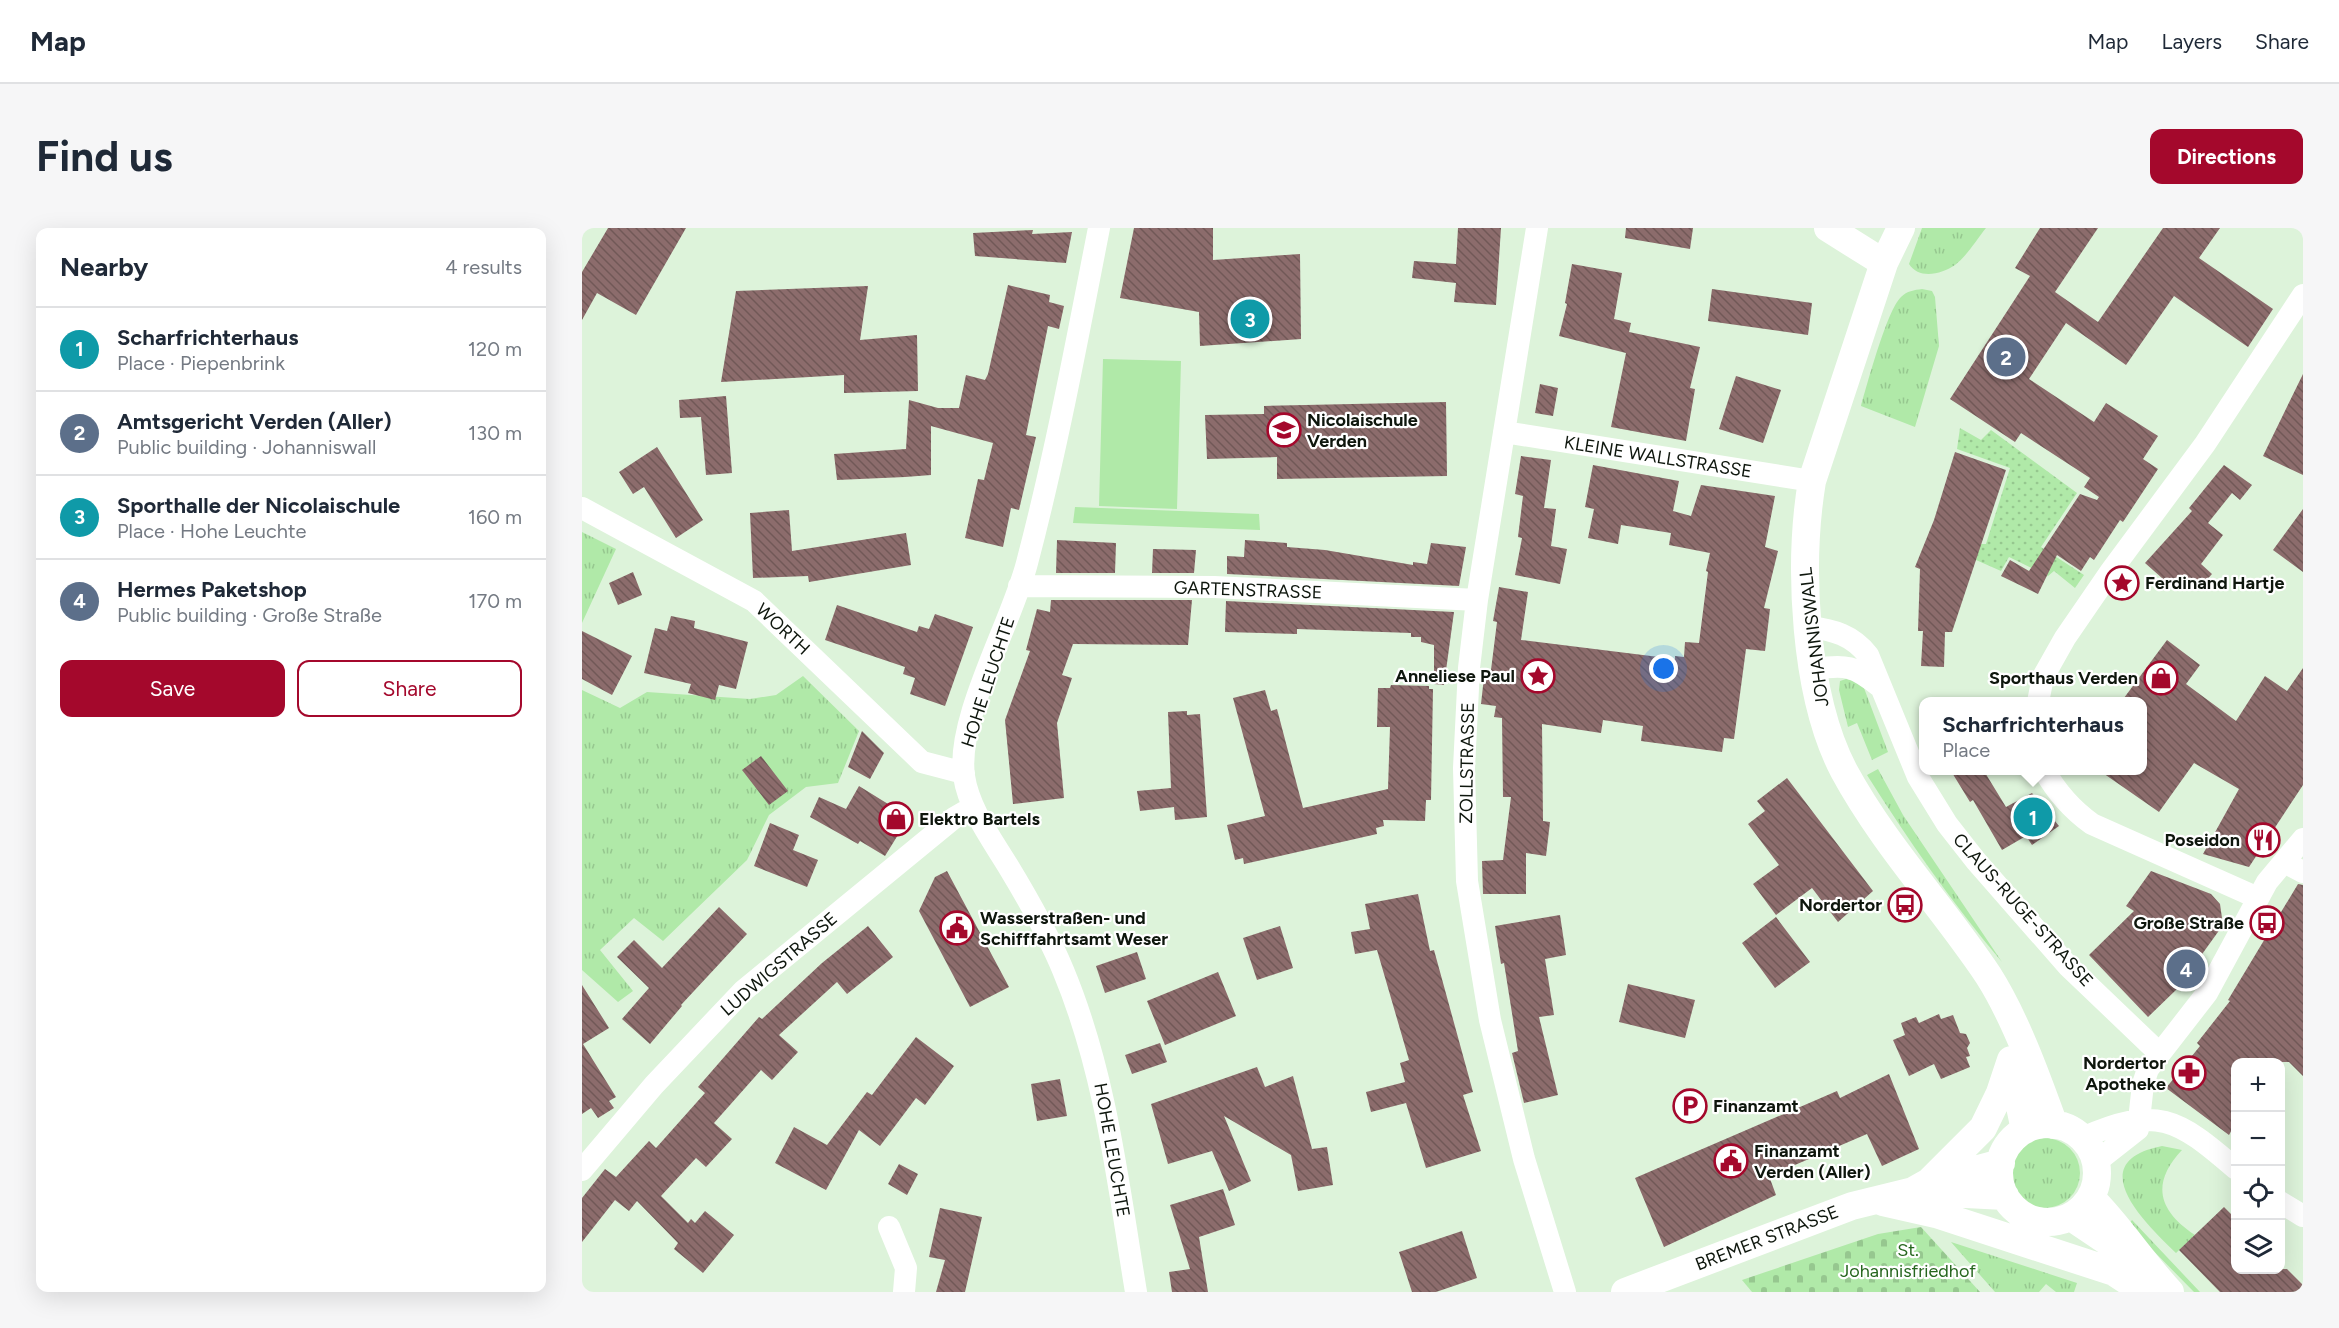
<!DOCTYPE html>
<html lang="en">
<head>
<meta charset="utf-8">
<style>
	body { margin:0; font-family:Figtree,sans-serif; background:#f6f6f7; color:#1f2937 }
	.controls { position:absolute; right:18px; bottom:18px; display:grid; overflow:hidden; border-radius:12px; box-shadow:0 6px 24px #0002 }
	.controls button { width:54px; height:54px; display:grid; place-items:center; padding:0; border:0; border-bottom:2px solid #e0e1e3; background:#fff; color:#1f2937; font:30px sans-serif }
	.you { position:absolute; left:1082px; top:441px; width:21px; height:21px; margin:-15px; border:4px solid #fff; border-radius:50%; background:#1a73e8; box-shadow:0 0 0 9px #1a73e833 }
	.badge { display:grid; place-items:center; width:39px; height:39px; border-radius:50%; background:#a4082c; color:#fff; font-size:20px; font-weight:700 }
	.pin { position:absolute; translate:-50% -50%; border:3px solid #fff; box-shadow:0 2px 6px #0006 }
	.popup { position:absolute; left:1337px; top:469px; width:228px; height:78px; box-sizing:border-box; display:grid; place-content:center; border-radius:12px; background:#fff; filter:drop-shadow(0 2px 4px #0005); font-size:20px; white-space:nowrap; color:#747a83 }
	.popup b { font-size:22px; color:#1f2937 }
	.popup::after { content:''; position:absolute; left:50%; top:100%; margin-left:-12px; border:12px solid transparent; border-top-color:#fff }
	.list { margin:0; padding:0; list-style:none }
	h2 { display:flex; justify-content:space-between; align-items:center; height:78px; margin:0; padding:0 24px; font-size:26px }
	h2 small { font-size:20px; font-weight:400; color:#747a83 }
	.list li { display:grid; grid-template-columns:39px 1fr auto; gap:18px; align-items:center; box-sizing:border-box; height:84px; padding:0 24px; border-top:2px solid #e0e1e3 }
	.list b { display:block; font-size:22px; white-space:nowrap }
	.list p { margin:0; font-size:20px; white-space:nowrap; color:#747a83 }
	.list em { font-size:20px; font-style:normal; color:#747a83 }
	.actions { display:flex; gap:12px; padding:18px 24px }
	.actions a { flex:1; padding:14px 0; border:2px solid #a4082c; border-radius:12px; text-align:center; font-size:21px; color:#a4082c }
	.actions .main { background:#a4082c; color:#fff }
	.icon { flex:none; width:33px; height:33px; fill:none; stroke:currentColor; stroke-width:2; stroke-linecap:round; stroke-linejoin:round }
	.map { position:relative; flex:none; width:1721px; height:1064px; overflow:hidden; border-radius:12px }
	header { display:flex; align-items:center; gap:36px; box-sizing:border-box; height:84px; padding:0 30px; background:#fff; border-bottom:2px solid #e0e1e3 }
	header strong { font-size:28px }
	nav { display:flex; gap:33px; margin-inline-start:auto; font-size:21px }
	.intro { display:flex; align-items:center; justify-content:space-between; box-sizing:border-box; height:144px; padding:0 36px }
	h1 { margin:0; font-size:42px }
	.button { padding:15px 27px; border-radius:12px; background:#a4082c; color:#fff; font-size:21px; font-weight:700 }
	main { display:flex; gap:36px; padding:0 36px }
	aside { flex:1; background:#fff; border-radius:12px; box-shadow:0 6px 24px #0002 }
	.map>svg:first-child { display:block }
	.grass { fill:url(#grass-tufts) }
	.cemetery { fill:url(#cemetery-stones) }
	.park { fill:url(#park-dots) }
	.pitch { fill:#b0e9a8 }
	.building { fill:url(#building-back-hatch) }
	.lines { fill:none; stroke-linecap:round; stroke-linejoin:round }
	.minor { stroke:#fff; stroke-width:22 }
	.major { stroke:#fff; stroke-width:28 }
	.labels { text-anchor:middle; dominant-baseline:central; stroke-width:4.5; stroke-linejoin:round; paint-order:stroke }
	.poi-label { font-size:18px; font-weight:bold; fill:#0e160d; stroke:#fff; text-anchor:start }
	.street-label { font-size:18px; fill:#0e160d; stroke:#fff }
	.park-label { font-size:18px; fill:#26661e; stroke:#fff }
</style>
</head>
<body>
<header>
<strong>Map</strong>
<nav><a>Map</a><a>Layers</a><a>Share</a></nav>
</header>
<div class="intro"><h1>Find us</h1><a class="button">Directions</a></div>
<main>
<aside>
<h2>Nearby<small>4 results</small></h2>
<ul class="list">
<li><span class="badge" style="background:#0f9aa8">1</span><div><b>Scharfrichterhaus</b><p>Place · Piepenbrink</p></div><em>120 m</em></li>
<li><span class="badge" style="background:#5c6f8a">2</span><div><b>Amtsgericht Verden (Aller)</b><p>Public building · Johanniswall</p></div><em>130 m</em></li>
<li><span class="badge" style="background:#0f9aa8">3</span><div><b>Sporthalle der Nicolaischule</b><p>Place · Hohe Leuchte</p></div><em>160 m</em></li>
<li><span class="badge" style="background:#5c6f8a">4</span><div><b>Hermes Paketshop</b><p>Public building · Große Straße</p></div><em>170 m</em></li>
</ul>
<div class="actions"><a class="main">Save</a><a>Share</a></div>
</aside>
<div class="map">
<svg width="1721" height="1064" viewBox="0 0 1721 1064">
	<defs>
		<pattern id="grass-tufts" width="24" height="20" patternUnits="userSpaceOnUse" patternTransform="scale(1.5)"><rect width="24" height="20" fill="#b0e9a8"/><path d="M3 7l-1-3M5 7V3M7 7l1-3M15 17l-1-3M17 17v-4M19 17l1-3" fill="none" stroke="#96c78f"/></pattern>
		<pattern id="cemetery-stones" width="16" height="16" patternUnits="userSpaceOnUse" patternTransform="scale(1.5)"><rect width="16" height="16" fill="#b0e9a8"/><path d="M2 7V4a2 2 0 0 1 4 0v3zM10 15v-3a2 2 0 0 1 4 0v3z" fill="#96c78f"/></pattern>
		<pattern id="park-dots" width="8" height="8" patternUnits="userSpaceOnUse" patternTransform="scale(1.5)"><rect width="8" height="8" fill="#b0e9a8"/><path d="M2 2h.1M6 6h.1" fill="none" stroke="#96c78f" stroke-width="1.8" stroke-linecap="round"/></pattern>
		<pattern id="building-back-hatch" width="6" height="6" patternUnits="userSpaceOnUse" patternTransform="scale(1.5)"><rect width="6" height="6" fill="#8c6c6c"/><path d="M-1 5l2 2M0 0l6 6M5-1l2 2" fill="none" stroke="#715857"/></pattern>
	</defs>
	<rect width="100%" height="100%" fill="#ddf3da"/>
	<path class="grass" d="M1340,0H1404C1395,11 1385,28 1373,37C1360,46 1337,52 1327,36Z
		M1340,61L1350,63L1353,69L1357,118L1333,199L1279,178C1285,157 1305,82 1319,69C1325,63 1332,62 1340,61Z
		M0,304L34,321L0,395Z
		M221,448L277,503L256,555L224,559L187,587L165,632L81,713L52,690L18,722L51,763L36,774L0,742V462L38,480L65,464L168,471L194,467Z
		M1264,451L1276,454L1282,460L1306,524L1290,532L1275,495L1266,499L1257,462L1258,453Z
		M1296,541L1321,587L1420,734C1370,675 1326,612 1285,547Z
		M1428 945a35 35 0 1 1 70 0a35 35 0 1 1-70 0Z
		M1580,918L1600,922C1568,956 1577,983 1613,1007L1594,1025C1563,995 1499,934 1580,918Z
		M1550,992L1618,1064H1612L1546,997Z
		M1369,1014L1495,1055L1492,1064H1474L1464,1056L1457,1064H1413Z"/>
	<path class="cemetery" d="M1339,999L1398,1064H1170L1160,1052L1296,1006Z"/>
	<path class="park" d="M1378,200L1399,212L1409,202L1495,265L1459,319L1502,347L1493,360L1472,343L1466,348L1427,329L1419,343L1394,332L1397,316H1404L1428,240L1375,221Z"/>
	<path class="pitch" d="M521,131L599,133L595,281L517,278Z
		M493,279L677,286L678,302L491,295Z"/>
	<path class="building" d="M26,0H104L54,87L15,65L0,92V44Z
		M552,0H631V32L718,26L719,111L618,118L617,84L538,70Z
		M876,0H919L914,77L872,74L874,55L830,50L832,33L874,36Z
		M1044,0H1111L1108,21L1043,10Z
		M1458,0H1516L1473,64L1516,94L1581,0H1638L1617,30L1691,81L1666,119L1592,68L1544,137L1484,95L1447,151L1512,194L1524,175L1576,208L1561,231L1576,241L1541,294L1538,292L1512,332L1508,329L1499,343L1475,327L1456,366L1419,348L1428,332L1447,343L1498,266L1515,272L1517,269L1502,259L1508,250L1439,205L1433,214L1368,171L1448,48L1433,40Z
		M451,2L450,6L490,4L484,35L393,28L391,5Z
		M990,36L1040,45L1032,91L1049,95L1047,104L1118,119L1108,160L1113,161L1104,213L1029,199L1044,125L977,108L985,76L983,75Z
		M426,57L468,67L467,74L482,78L477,101L466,98L444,207L454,209L437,282L429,280L421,319L383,310L396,251L402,252L411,215L349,198V247L323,249L255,252L252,226L324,221L327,172L356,180H377L384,147L403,152L406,146Z
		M286,58L278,112L335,107L336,163L262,165V147L139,154L154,63Z
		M1130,61L1230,75L1226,107L1126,93Z
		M1721,146V247L1681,228Z
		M1154,148L1199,162L1181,215L1137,201Z
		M958,156L976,160L971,188L953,185Z
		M144,168L150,245L124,247L119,189L98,190L97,172Z
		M864,174L865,248L695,251V229L625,231L623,187L682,186V178Z
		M75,219L121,292L94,310L62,259L51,266L37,244Z
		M1373,224L1424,242L1370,404H1363L1362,439L1339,438L1341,403H1336L1338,341L1333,339L1352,292Z
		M939,228L969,232L962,280L974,281L969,318L985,321L978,356L933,347L940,310L936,309L941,268L933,266Z
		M1011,237L1097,253L1091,283L1109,288L1119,257L1193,268L1183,319L1196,323L1182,380L1188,381L1183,423L1164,421L1152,511L1142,510L1140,524L1059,513L1061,498L1021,492L1019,505L960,496L961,593L968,594L964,628L944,625V666H901L900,633L921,632L929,569H921L920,490L912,489L914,478L899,476L902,449L908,450L915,394L911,393L917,359L946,364L939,412L1093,431V428L1102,429L1103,414L1117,415L1126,344L1124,343L1128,325L1087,317L1089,305L1039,297L1036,316L1006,310L1012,281L1003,279Z
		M1642,237L1670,257L1658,272L1650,265L1626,295L1641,307L1619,336L1630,346L1616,362L1599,347L1589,358L1563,335L1610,283L1607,280Z
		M1721,281V344L1691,322Z
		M207,282L210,323L324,305L329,337L227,354L226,348L171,350L168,285Z
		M475,312L534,315L533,345H474Z
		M663,312L705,315V319L743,322L831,337V334L845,336L849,315L884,319L877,358L645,346V328L662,329Z
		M571,321L614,322L612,345H570Z
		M51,344L60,367L36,377L27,355Z
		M469,372H610L606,417L491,416L480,447L490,450L475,495L482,570L431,576L423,492L448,423L444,422L455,381L468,384Z
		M644,373L872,384L862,457L852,456V417L839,414V409H829V405L715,401V406L643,404Z
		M255,377L335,404L337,398L347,401L353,386L391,399L363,478L328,466L333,450L321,446L323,439L243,412Z
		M89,388L113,393L112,400L166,414L154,461L137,457L133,472L106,465L109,456L62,445L73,400L85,403Z
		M0,403L50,428L30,467L0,451Z
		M1585,412L1618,437L1604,456L1654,493L1683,448L1705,463L1721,440V557L1667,639L1621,626L1657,561L1612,535L1577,584L1518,543H1560V474H1539Z
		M809,457L847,458V461H851L849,572H844L843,593L801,592L802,598L794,600L795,606L662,636L661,630L653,632L645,597L683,588L651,470L683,462L689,483L695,481L721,580L806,561L808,499H795L796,460H808Z
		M605,483V487L618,486L625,589L593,592L592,579L558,583L555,563L589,560L586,484Z
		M280,503L302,525L288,551L266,539Z
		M179,528L206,563L187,577L160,542Z
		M1369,543H1402L1424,579L1450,565L1477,598L1450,617L1444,608L1420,622L1391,572L1388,574Z
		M1205,550L1291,663L1256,694L1230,660L1194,687L1171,656L1197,637L1166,596L1183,583L1175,573Z
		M277,558L327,589L303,628L278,613L276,616L228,589L237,569L264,581Z
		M188,595L217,607L211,622L236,632L225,659L172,638Z
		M365,643L427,759L388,779L337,683L353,649Z
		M1569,643L1629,666L1638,676L1641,697L1595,761L1566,789L1507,727L1552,683L1544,678Z
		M1716,656L1721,657V848L1707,834H1653V896L1647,907L1584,860L1618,818L1615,815L1648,773L1646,772Z
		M836,666L848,723L852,722L891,864L881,867L899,923L844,940L824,875L789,884L784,864L823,854L818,835L827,832L795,722L773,726L769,704L788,701L783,676Z
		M137,679L165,706L99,777L100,778L68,816L40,791L67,760L35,729L52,712L80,740Z
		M978,687L984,727L963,731L972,787L957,789L976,867L942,875L930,825L936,823L922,735L919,736L913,698Z
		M1194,689L1228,734L1193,760L1160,715Z
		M286,698L311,729L265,766L255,754L197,807L216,824L190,852L179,842L132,895L150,911L124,939L114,930L79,968L106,995L109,991L113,995L123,983L152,1007L121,1045L92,1021L96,1015L55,973L47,983L33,972L0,1014V970L23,941L34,949L67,913L74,920L123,865L116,859L177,789L180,791L240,735Z
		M698,698L711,740L675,752L661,710Z
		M555,724L564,751L523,765L514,738Z
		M636,744L654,788L583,817L565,773Z
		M1046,756L1113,772L1103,810L1037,794Z
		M0,757L27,800L1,816L34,869L27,873L32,880L16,890L9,880L0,886Z
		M1357,786L1359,791L1371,787L1378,805L1384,806L1388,815L1385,820L1388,828L1384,829L1388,839L1359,851L1352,836L1327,848L1311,812L1323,807L1319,795L1334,789L1337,795Z
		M334,809L372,838L343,877L334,870L298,918L277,902L244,962L193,935L212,899L245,917L285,864L290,867Z
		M578,815L585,834L550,846L543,827Z
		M675,839L683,859L711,848L730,921L745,919L751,957L716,963L709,927L642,888L669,953L647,963L630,923L586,936L569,876Z
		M1307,846L1337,921L1300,938L1285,906L1187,948L1194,967L1082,1019L1053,950L1255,863L1258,870Z
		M478,851L485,888L455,893L449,856Z
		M317,936L336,946L325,967L306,956Z
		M641,961L653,997L617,1009L626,1064H590L587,1044L608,1041L588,977Z
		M1642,979L1653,990V1041H1705L1721,1057V1064H1638L1597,1022Z
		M358,980L400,989L383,1064H354L363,1032L347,1029Z
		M880,1003L895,1050L854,1064H830L817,1024Z"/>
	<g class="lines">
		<path class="minor" d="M517,0C495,112 474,225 445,335C430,394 374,490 382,548C387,581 409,610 426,638C446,671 466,706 481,742C524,845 536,955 554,1064
			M955,0L895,372L887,440L882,540L885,653L908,792L942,931L983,1064
			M922,204L1230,253
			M0,280L172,373L340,534L382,545
			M437,358L632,359L895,372
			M1227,399C1252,402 1270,407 1286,427L1336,549L1365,596L1394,633L1486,738L1577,825
			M1233,441C1264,436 1272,438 1297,458
			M1456,474L1461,449L1483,410L1529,343L1623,216L1721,67
			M1462,542C1475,565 1489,581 1510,596L1676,670
			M1702,634L1721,644
			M1500,910C1575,877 1595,890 1654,941
			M1514,934L1556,901L1561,856L1566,841L1625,765L1685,654L1721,611
			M0,942L72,857L161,763L372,590L391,579
			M1698,974L1721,988
			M307,999L324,1040L322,1064"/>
		<path class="major" d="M1246,0L1302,35
			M1319,0L1302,35L1230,253C1216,337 1222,467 1262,543C1302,617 1360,678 1406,747C1433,789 1455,850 1472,897
			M1429,836L1443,902
			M1417 945a49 49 0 1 1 98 0a49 49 0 1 1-98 0Z
			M1347,954L1401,900L1418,865L1429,832
			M1345,964L1423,968
			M1509,970C1538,999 1560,1034 1588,1064
			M1301,974L1354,986L1532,1044L1561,1063L1585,1064
			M1489,989L1550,1030
			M1043,1064L1270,978L1331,963L1347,954L1419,935"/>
	</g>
	<defs>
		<symbol id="school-ring" viewBox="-11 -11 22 22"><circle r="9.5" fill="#fff" stroke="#a4082c" stroke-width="1.5"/><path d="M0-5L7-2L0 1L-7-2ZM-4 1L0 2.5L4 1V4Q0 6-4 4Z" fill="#a4082c"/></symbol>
		<symbol id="sight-ring" viewBox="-11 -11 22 22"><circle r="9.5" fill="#fff" stroke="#a4082c" stroke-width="1.5"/><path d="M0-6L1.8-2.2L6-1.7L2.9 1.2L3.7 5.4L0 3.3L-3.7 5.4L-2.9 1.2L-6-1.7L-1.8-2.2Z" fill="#a4082c"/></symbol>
		<symbol id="shop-ring" viewBox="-11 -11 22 22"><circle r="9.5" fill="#fff" stroke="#a4082c" stroke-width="1.5"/><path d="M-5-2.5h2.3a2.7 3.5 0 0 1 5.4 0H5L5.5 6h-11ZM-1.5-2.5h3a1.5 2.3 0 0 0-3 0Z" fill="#a4082c"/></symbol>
		<symbol id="restaurant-ring" viewBox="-11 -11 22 22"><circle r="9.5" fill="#fff" stroke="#a4082c" stroke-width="1.5"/><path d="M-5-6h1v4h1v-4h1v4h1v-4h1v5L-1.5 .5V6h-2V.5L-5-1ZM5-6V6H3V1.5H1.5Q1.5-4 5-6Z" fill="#a4082c"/></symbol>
		<symbol id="bus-ring" viewBox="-11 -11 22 22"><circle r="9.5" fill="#fff" stroke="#a4082c" stroke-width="1.5"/><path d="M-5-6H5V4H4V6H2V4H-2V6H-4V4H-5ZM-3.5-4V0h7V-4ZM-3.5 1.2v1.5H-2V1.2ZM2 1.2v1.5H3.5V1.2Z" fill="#a4082c"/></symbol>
		<symbol id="civic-ring" viewBox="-11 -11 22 22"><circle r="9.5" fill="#fff" stroke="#a4082c" stroke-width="1.5"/><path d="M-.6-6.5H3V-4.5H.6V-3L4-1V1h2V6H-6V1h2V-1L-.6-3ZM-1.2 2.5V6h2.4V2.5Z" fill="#a4082c"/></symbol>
		<symbol id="pharmacy-ring" viewBox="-11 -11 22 22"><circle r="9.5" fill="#fff" stroke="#a4082c" stroke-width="1.5"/><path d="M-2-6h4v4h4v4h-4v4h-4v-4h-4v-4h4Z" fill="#a4082c"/></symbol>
		<symbol id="parking-ring" viewBox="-11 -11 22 22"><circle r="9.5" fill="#fff" stroke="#a4082c" stroke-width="1.5"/><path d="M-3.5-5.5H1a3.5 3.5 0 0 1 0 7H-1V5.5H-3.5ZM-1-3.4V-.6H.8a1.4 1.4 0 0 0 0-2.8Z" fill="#a4082c"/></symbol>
	</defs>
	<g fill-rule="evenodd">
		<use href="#school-ring" x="683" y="183" width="38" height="38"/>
		<use href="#sight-ring" x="1521" y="336" width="38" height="38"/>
		<use href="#sight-ring" x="937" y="429" width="38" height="38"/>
		<use href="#shop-ring" x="1560" y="431" width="38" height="38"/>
		<use href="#shop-ring" x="295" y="572" width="38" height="38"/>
		<use href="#restaurant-ring" x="1662" y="593" width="38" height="38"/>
		<use href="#bus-ring" x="1304" y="658" width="38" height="38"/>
		<use href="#bus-ring" x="1666" y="676" width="38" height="38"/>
		<use href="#civic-ring" x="356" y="681" width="38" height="38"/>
		<use href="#pharmacy-ring" x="1588" y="826" width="38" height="38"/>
		<use href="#parking-ring" x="1089" y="859" width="38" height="38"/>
		<use href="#civic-ring" x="1130" y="914" width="38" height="38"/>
	</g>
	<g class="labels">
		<g class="poi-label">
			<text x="725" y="192">Nicolaischule<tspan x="725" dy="21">Verden</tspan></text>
			<text x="1563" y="355">Ferdinand Hartje</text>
			<text x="933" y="448" text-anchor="end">Anneliese Paul</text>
			<text x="1556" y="450" text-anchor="end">Sporthaus Verden</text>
			<text x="337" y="591">Elektro Bartels</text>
			<text x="1658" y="612" text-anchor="end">Poseidon</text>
			<text x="1300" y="677" text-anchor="end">Nordertor</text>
			<text x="398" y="690">Wasserstraßen- und<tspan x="398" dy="21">Schifffahrtsamt Weser</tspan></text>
			<text x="1662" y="695" text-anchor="end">Große Straße</text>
			<text x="1584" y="835" text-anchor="end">Nordertor<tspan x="1584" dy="21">Apotheke</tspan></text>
			<text x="1131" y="878">Finanzamt</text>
			<text x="1172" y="923">Finanzamt<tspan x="1172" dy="21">Verden (Aller)</tspan></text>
		</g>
		<g class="street-label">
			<text transform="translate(1076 229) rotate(9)">KLEINE WALLSTRASSE</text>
			<text transform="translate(666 362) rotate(2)">GARTENSTRASSE</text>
			<text transform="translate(201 401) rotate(43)">WORTH</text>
			<text transform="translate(1232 409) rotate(-97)">JOHANNISWALL</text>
			<text transform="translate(406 454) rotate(-72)">HOHE LEUCHTE</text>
			<text transform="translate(885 535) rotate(-89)">ZOLLSTRASSE</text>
			<text transform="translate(1441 682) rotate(48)">CLAUS-RUGE-STRASSE</text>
			<text transform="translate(197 736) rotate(-41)">LUDWIGSTRASSE</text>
			<text transform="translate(530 922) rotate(80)">HOHE LEUCHTE</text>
			<text transform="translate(1185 1010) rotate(-21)">BREMER STRASSE</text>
		</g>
		<g class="park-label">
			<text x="1326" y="1022">St.<tspan x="1326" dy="21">Johannisfriedhof</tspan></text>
		</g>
	</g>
</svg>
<div class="controls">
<button>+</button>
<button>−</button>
<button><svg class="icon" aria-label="locate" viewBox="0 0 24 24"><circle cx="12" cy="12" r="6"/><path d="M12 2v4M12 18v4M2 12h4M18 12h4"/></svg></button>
<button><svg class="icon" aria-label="layers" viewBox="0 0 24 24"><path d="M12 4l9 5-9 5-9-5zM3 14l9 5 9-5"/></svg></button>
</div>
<div class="you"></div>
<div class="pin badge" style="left:1451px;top:589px;background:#0f9aa8">1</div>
<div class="popup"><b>Scharfrichterhaus</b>Place</div>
<div class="pin badge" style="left:1424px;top:129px;background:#5c6f8a">2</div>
<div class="pin badge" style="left:668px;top:91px;background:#0f9aa8">3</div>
<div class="pin badge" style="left:1604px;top:741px;background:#5c6f8a">4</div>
</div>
</main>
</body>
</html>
